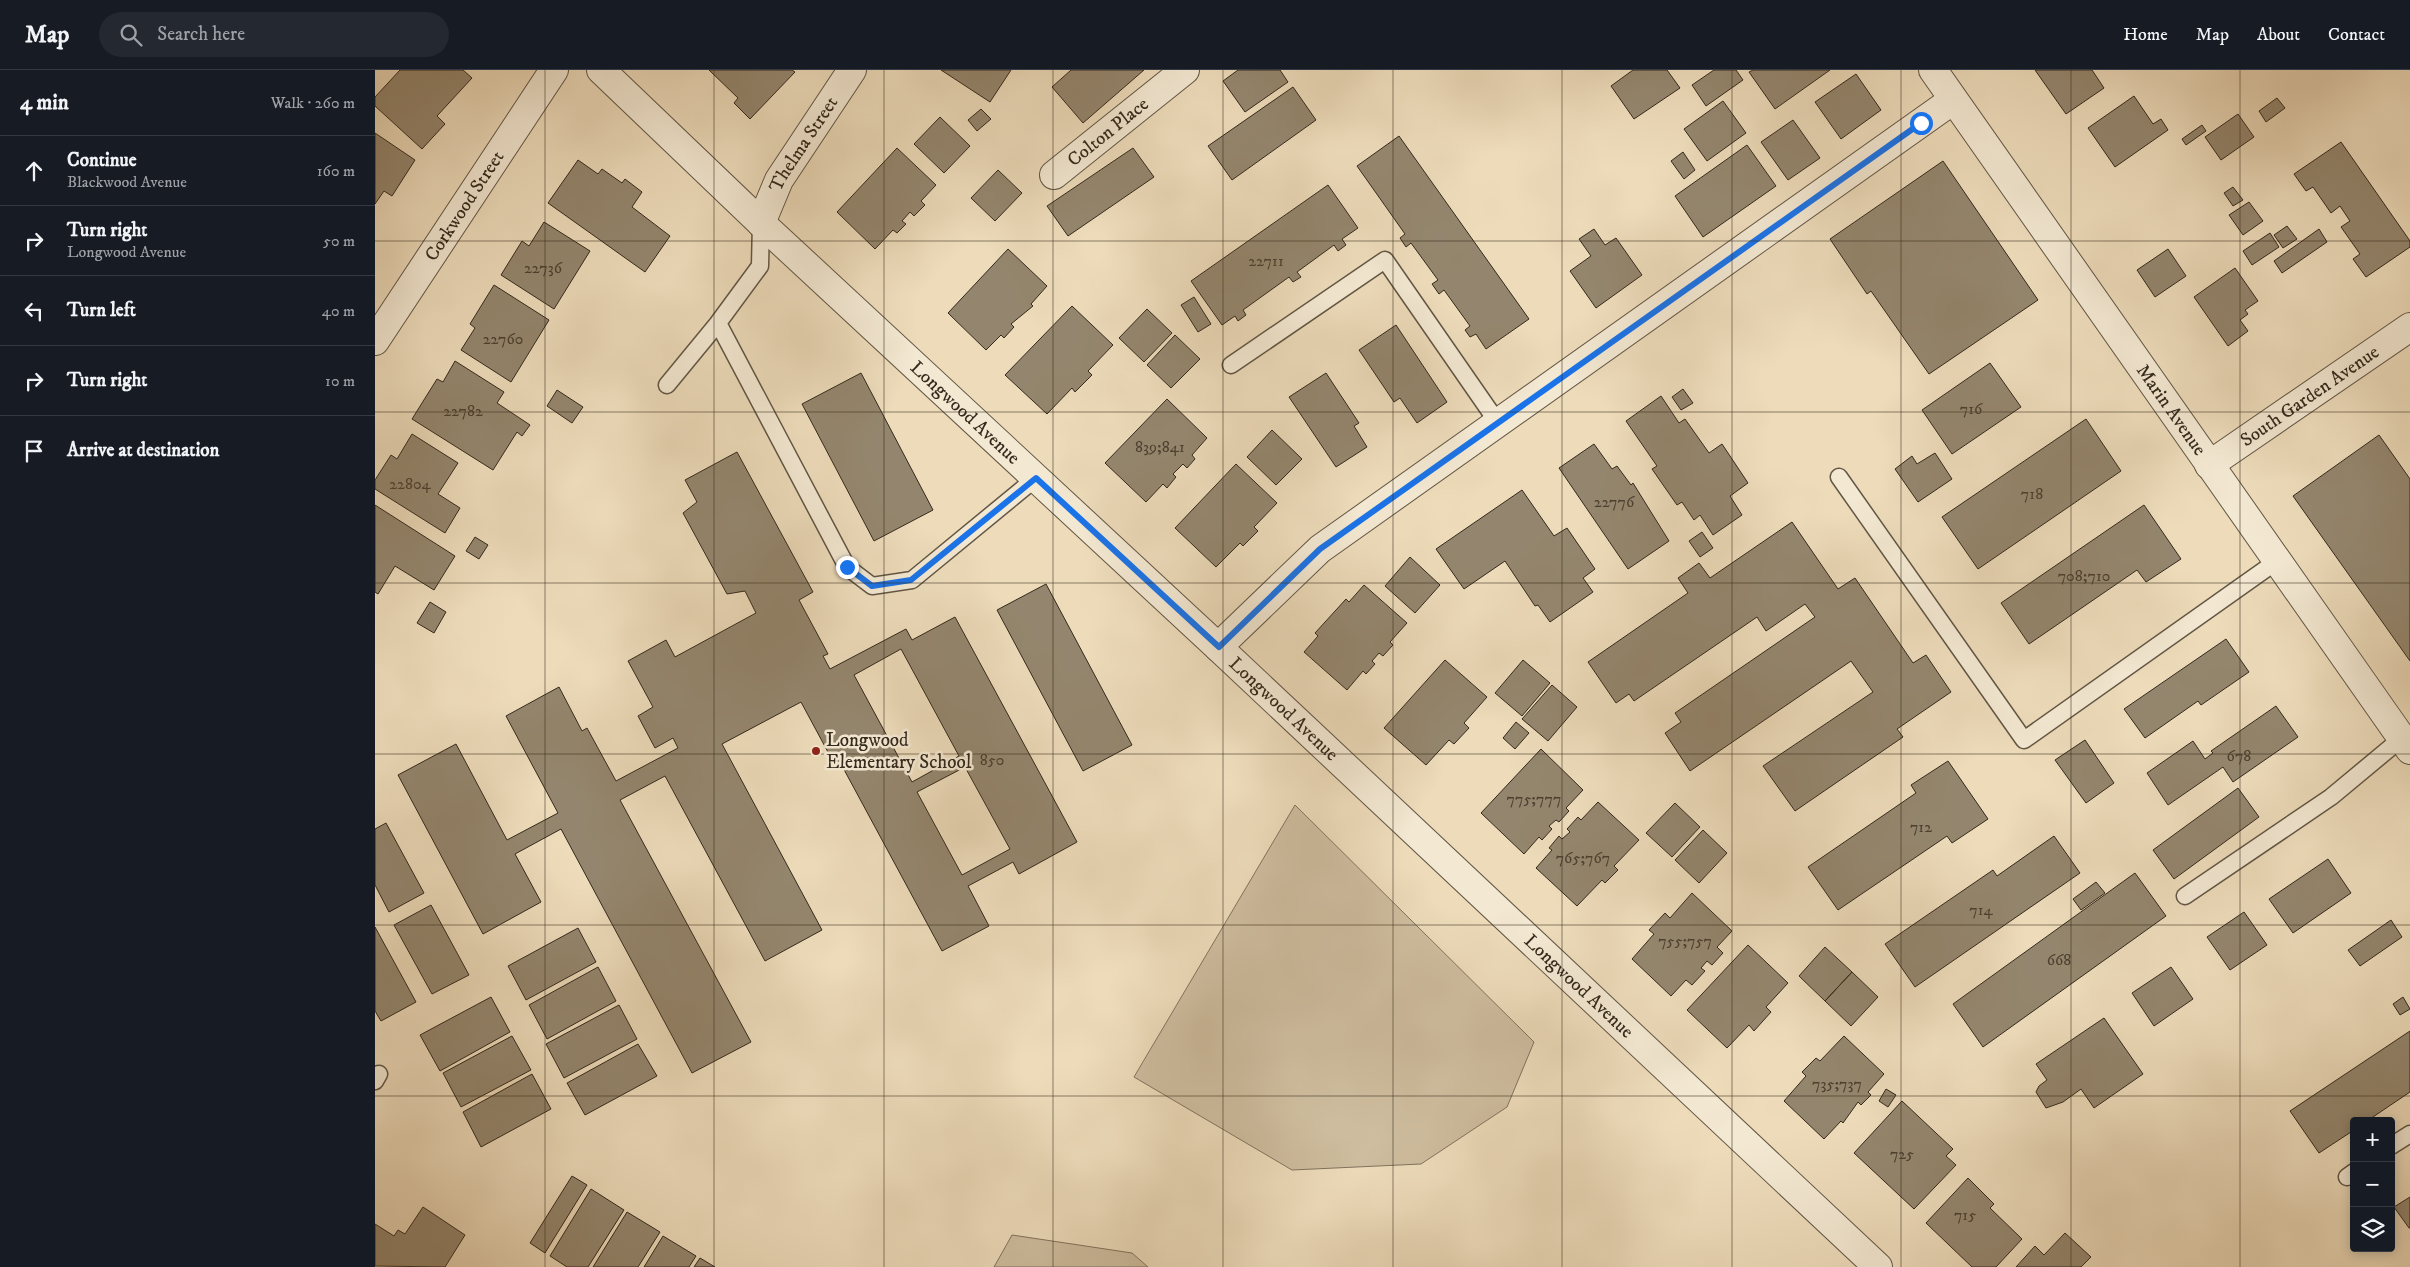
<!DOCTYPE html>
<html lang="en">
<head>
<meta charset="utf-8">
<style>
	body { margin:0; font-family:"IM FELL DW Pica",serif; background:#242831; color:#f1f3f6 }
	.controls { position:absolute; right:15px; bottom:15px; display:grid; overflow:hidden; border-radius:5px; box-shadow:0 2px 12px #0003 }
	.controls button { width:45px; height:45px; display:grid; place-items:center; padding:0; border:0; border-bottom:1px solid #363941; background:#171b24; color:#f1f3f6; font:25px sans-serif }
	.stop { position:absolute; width:15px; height:15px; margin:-11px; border:4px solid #1a73e8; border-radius:50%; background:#fff }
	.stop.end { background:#1a73e8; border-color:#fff; box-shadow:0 1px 5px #0008 }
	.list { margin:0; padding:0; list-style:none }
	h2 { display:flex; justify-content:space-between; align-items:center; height:65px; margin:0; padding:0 20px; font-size:21px }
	h2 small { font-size:16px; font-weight:400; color:#9ea1a6 }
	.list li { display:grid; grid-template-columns:32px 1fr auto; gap:15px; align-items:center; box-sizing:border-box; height:70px; padding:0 20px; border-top:1px solid #363941 }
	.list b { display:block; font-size:19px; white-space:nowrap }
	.list p { margin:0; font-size:16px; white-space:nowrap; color:#9ea1a6 }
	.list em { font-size:16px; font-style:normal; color:#9ea1a6 }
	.icon { flex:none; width:28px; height:28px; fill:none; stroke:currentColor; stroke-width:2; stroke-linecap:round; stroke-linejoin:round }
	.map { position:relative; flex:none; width:2035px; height:1197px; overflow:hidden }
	header { display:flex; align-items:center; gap:30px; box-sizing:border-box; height:70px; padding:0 25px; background:#171b24; border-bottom:1px solid #363941 }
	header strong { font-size:24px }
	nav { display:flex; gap:28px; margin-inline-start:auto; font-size:18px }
	.search { width:350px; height:45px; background:#242831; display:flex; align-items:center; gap:12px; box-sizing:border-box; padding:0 18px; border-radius:28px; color:#9ea1a6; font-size:19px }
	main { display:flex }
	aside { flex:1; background:#171b24 }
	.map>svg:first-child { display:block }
	.green { fill:#cebd9f; stroke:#81735e }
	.building { fill:#94866e; stroke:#34291c; fill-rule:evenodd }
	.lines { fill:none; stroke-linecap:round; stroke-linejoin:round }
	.lane-casing { stroke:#625644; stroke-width:19 }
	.street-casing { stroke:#625644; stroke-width:30 }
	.lane { stroke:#f3e8d2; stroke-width:16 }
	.street { stroke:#f3e8d2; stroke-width:28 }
	.route { stroke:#1a73e8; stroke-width:6 }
	.grid { fill:none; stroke:#34291c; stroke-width:1; stroke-opacity:0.55 }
	.poi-dot { fill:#8f2418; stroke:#f3e8d2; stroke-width:2 }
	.labels { text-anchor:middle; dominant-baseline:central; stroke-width:5; stroke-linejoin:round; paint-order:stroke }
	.number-label { font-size:16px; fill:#4c4030 }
	.street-label { font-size:19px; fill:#34291c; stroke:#f3e8d2 }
	.poi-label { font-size:19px; fill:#34291c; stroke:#f3e8d2; text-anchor:start }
</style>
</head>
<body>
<header>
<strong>Map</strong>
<div class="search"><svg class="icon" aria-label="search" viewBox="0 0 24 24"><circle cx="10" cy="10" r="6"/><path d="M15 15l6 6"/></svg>Search here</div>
<nav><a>Home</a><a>Map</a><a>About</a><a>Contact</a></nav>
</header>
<main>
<aside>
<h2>4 min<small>Walk · 260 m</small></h2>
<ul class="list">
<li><svg class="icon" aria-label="ahead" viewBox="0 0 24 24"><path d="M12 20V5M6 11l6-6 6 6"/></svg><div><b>Continue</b><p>Blackwood Avenue</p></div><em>160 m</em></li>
<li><svg class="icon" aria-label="right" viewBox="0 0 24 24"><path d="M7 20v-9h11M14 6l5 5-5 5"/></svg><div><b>Turn right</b><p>Longwood Avenue</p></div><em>50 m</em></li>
<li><svg class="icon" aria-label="left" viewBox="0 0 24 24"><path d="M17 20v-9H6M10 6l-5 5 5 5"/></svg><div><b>Turn left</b></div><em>40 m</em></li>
<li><svg class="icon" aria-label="right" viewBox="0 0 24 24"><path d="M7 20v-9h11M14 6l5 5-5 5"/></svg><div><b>Turn right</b></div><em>10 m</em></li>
<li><svg class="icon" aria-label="arrive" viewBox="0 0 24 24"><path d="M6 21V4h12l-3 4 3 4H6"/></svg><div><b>Arrive at destination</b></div></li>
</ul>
</aside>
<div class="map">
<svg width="2035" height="1197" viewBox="0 0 2035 1197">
	<rect width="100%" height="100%" fill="#eddbba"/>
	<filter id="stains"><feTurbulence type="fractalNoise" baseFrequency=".004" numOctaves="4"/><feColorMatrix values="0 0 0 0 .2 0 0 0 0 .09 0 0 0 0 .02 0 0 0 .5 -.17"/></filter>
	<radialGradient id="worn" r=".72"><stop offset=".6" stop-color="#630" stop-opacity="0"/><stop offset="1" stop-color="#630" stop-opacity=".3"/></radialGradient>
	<path class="green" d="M920,735L1159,972L1132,1037L1046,1094L917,1100L759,1007Z
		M637,1165L757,1183L773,1197H619Z"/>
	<path class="building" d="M25,0H88L97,8L62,46L70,54L47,79L0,36V27Z
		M334,0H417L420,2L375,49L359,33L363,28Z
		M566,0H636L615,32Z
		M696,0H769L708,53L677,17Z
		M863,0H905L913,12L870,42L848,11Z
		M1258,0H1292L1305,18L1259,49L1236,16Z
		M1339,0H1361L1368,10L1331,36L1317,15Z
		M1378,0H1455L1400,39L1374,2Z
		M1660,0H1717L1729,18L1691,44Z
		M1481,4L1506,40L1466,69L1440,32Z
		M918,17L941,50L857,110L833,76Z
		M1759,26L1778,54L1786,49L1793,60L1740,97L1713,58Z
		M1902,28L1910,38L1891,52L1884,41Z
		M1348,31L1371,63L1332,91L1309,59Z
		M606,39L616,49L602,61L593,50Z
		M1863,44L1879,67L1846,90L1830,67Z
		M565,47L595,76L569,103L539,74Z
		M1418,50L1445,88L1413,110L1386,72Z
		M1827,55L1831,61L1811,75L1807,69Z
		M0,63L40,90L17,126L9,121L0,134Z
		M1024,66L1154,249L1111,279L1101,264L1095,267L1090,260L1095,256L1069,220L1064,224L1057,214L1063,210L1036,173L1031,177L1025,168L1030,164L982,96Z
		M1966,72L2035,171V177L1991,207L1978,189L1985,184L1966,157L1975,151L1965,136L1956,143L1938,117L1931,121L1919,104Z
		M1372,75L1401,116L1328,167L1300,126Z
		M522,78L561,115L546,131L550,135L539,146L535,142L527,151L531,154L522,163L518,160L500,179L462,142Z
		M758,78L779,107L693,166L672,136Z
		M1308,82L1320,100L1309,109L1296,91Z
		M203,90L223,104L227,99L247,113L250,109L267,122L257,137L295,166L270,202L173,133Z
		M1568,91L1663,230L1554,304L1496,221L1492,224L1455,169Z
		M623,100L647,123L620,151L596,128Z
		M953,115L983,158L967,169L971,175L963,181L959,175L922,202L926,207L918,212L914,207L868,240L871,245L863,251L860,246L847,255L816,211Z
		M1858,117L1868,130L1858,136L1849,123Z
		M1874,132L1888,151L1868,165L1854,145Z
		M169,152L215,181L179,239L126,205L147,171L154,176Z
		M1912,156L1922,169L1908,178L1899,165Z
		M1219,159L1230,175L1241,168L1267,205L1221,238L1195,201L1216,186L1204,169Z
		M1944,159L1952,172L1907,203L1899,191Z
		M1895,163L1904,177L1877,195L1868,181Z
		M633,179L672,216L656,234L658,236L636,254L639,257L629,268L626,265L611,280L573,243Z
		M1793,179L1811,206L1780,227L1762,200Z
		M1860,198L1883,231L1870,240L1873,244L1865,250L1873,261L1853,276L1819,227Z
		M119,215L174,250L136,312L86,280L100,258L95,254Z
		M819,227L836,254L823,262L806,235Z
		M697,236L738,275L713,301L717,305L700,322L697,318L672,344L630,305Z
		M772,239L797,263L769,292L744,268Z
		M1021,255L1072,332L1042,353L1025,328L1019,332L984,280Z
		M800,265L825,289L796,318L772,295Z
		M80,291L129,322L122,333L155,355L147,366L142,362L118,400L37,349L62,309L68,312Z
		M1615,293L1646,337L1577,384L1547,340Z
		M486,303L558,440L499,471L427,334Z
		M951,303L984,353L979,356L992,377L961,397L914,327Z
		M1308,319L1318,333L1306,340L1297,327Z
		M182,320L208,337L197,353L172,336Z
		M1286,326L1304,353L1310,349L1334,383L1347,374L1373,413L1355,426L1367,445L1338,465L1325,445L1319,450L1307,432L1302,435L1277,399L1282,396L1251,351Z
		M792,329L832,368L817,385L820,389L812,398L808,394L798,404L801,407L792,418L788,414L771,432L730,393Z
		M1711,349L1746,401L1603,499L1567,447Z
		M897,360L927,389L901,415L872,387Z
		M37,364L83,393L63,424L85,438L70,463L0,419V410L16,385L22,389Z
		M2004,365L2035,409V591L1918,426Z
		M1219,374L1237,399L1242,396L1256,415L1258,413L1294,471L1253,499L1184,398Z
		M362,382L438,522L424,530L453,584L448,586L455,599L531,559L537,570L580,547L702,772L644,804L638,792L593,816L614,856L567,881L466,694L461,697L426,632L347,674L447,860L390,891L290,706L245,730L376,972L317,1003L186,759L140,784L166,832L108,864L23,705L81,674L132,770L183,743L131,646L184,617L207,661L212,658L241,711L303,678L298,668L280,678L263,646L278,637L253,591L291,570L300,587L381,543L370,521L352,524L308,443L322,432L310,410ZM526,579L584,686L537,712L479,605ZM590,697L635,779L587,805L542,722Z
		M1560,383L1577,409L1543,432L1520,399L1537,386L1542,394Z
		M861,394L902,433L879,457L883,461L868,476L865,473L841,497L800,458Z
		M1147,420L1179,466L1192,458L1220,499L1208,508L1218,522L1175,552L1163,535L1160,536L1130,491L1089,519L1061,479Z
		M0,435L80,486L59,520L20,496L3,524L0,522Z
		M1769,435L1806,489L1771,512L1762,500L1654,574L1626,533Z
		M1417,452L1463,519L1480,508L1538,593L1551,585L1576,622L1522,659L1528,667L1420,741L1388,696L1498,622L1476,591L1315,701L1290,663L1306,652L1300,643L1440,547L1430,534L1391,561L1382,547L1259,631L1254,624L1241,633L1213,592L1313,523L1303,508L1324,493L1335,508Z
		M1327,462L1338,478L1325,487L1314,471Z
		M100,467L113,475L104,489L91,481Z
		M1035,487L1065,515L1040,543L1010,516Z
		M671,514L757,675L708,701L622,540Z
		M989,515L1032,553L1015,572L1018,575L1008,586L1004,583L997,591L1000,594L991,604L988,601L972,620L929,582L943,566L940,563L971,529L974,532Z
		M55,532L71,542L59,563L42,553Z
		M1851,569L1874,602L1826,635L1823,631L1770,668L1749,639Z
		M1070,590L1112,627L1089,653L1094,658L1079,674L1074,670L1051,695L1009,658Z
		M1148,590L1175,613L1147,646L1120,623Z
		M1177,615L1202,637L1173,671L1147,649Z
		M1901,636L1923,667L1858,712L1848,697L1793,735L1772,703L1818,671L1830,689L1838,683L1836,681Z
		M1141,652L1154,663L1140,679L1128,668Z
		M1710,670L1739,713L1711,733L1680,690Z
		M1166,679L1208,720L1191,738L1194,741L1184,752L1181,750L1174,756L1177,759L1167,770L1164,767L1149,784L1106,743Z
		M1573,691L1613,749L1577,773L1572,766L1463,840L1433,797L1541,723L1536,715Z
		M1863,718L1884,747L1799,809L1778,780Z
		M1223,732L1264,770L1239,796L1243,800L1230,813L1227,810L1202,836L1161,798L1177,780L1174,778L1184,766L1187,769L1195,762L1192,759L1203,747L1206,750Z
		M1300,733L1325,757L1297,787L1271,763Z
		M11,753L49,823L14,842L0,815V759Z
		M1328,760L1352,783L1324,813L1300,790Z
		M1679,766L1705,803L1540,917L1510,874L1618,800L1622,806Z
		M1953,789L1976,823L1918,863L1894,829Z
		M1760,803L1791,846L1608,977L1578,934Z
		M1721,812L1730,823L1706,840L1698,829Z
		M1317,823L1357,861L1342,877L1348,883L1337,895L1332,891L1326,898L1330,901L1317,915L1311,910L1296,926L1257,889L1279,864L1274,860L1290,843L1295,848Z
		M56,835L94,905L57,924L19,855Z
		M1869,842L1892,875L1855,900L1832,867Z
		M2016,850L2027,867L1985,896L1973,880Z
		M0,857L41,932L6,951L0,941Z
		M203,858L221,892L151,930L133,896Z
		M1373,875L1413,913L1391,937L1396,942L1379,961L1374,955L1352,978L1312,940Z
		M1450,877L1477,902L1450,931L1424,906Z
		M223,897L241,931L172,969L154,935Z
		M1796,897L1818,929L1779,956L1757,923Z
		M1477,902L1503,927L1476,956L1450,931Z
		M116,927L135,962L65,1001L45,965Z
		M2028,927L2035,939L2025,945L2018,934Z
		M244,935L262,969L189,1008L171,974Z
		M1729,948L1768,1004L1719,1038L1706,1019L1688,1032L1671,1038L1661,1022L1664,1016L1672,1010L1661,994Z
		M2035,961V1022L1992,1051H1979V1060L1944,1083L1915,1041Z
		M137,966L156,1000L86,1037L68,1003Z
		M1469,966L1509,1004L1493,1022L1496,1025L1486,1035L1483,1032L1468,1053L1466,1051L1449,1069L1409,1031L1431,1006L1427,1002L1441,988L1445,991Z
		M263,974L282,1006L210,1045L192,1013Z
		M157,1004L176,1039L106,1077L88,1042Z
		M1511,1019L1521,1025L1513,1037L1504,1031Z
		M1527,1031L1578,1079L1571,1086L1581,1095L1539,1139L1479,1083Z
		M197,1106L212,1115L170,1183L155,1173Z
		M1593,1108L1619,1134L1615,1138L1647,1169L1621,1197H1597L1551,1153Z
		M216,1119L249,1140L213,1197H192L175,1186Z
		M2035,1127V1158H2034L2019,1137Z
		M48,1137L90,1165L70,1197L0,1196V1154L19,1166L23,1160L30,1164Z
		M252,1142L285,1162L263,1197H218Z
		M1690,1163L1716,1187L1706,1197H1641L1660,1176L1669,1185Z
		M288,1166L321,1186L314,1197H269Z
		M325,1188L340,1197H319Z"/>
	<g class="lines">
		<defs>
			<path id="lane" d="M343,253L472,497L497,516L537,510L661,408
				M856,295L1010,190L1123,353
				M292,315L343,253L385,196L386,153
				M1464,407L1649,670L1902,491
				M1810,826L1956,727L2027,668
				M0,1011L4,1004
				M2016,1076L2035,1064
				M1972,1107L1979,1102"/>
			<g id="street">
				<path id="s1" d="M226,0L386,153L843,577L1503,1197"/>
				<path id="s2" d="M1558,0L2035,680"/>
				<path id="s3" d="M679,105L810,0"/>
				<path id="s4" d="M386,153L404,110L477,0"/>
				<path id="s5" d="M0,271L179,0"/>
				<path id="s6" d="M1834,395L2035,257"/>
				<path d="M843,577L945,479L1578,30"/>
			</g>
		</defs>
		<use href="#lane" class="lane-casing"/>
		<use href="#street" class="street-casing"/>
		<use href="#lane" class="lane"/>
		<use href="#street" class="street"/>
	</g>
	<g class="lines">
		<path class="route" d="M472,497L497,516L536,510L661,408L844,577L945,479L1546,53"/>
	</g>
	<path class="grid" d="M170,0V1197M339,0V1197M509,0V1197M678,0V1197M848,0V1197M1018,0V1197M1187,0V1197M1357,0V1197M1526,0V1197M1696,0V1197M1865,0V1197M0,171H2035M0,342H2035M0,513H2035M0,684H2035M0,855H2035M0,1026H2035"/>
	<circle class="poi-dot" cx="441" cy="681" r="5"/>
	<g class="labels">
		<g class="number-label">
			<text x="891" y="191">22711</text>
			<text x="168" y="198">22736</text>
			<text x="128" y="269">22760</text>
			<text x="1596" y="339">716</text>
			<text x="88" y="341">22782</text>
			<text x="785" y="377">839;841</text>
			<text x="35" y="414">22804</text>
			<text x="1657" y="424">718</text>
			<text x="1239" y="432">22776</text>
			<text x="1709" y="506">708;710</text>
			<text x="1864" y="686">678</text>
			<text x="617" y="690">850</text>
			<text x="1159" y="729">775;777</text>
			<text x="1546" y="757">712</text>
			<text x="1208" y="788">765;767</text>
			<text x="1606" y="840">714</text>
			<text x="1310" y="871">755;757</text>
			<text x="1684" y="890">668</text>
			<text x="1462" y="1014">735;737</text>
			<text x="1527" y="1084">725</text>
			<text x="1590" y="1145">715</text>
		</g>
		<g class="street-label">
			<text stroke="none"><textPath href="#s3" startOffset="69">Colton Place</textPath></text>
			<text stroke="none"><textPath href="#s4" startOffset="90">Thelma Street</textPath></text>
			<text stroke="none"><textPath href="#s5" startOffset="162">Corkwood Street</textPath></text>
			<text stroke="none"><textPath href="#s6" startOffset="122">South Garden Avenue</textPath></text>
			<text stroke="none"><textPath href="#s2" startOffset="415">Marin Avenue</textPath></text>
			<text stroke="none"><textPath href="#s1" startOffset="500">Longwood Avenue</textPath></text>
			<text stroke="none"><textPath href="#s1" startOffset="935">Longwood Avenue</textPath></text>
			<text stroke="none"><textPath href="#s1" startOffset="1340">Longwood Avenue</textPath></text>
		</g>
		<g class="poi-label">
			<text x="451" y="670">Longwood<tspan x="451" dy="22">Elementary School</tspan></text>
		</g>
	</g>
	<rect width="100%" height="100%" filter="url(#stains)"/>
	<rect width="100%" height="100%" fill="url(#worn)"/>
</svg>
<div class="controls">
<button>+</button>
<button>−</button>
<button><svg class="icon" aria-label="layers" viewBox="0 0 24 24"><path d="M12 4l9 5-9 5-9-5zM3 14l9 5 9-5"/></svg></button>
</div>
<div class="stop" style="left:1546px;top:53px"></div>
<div class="stop end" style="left:472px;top:497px"></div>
</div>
</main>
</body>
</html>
